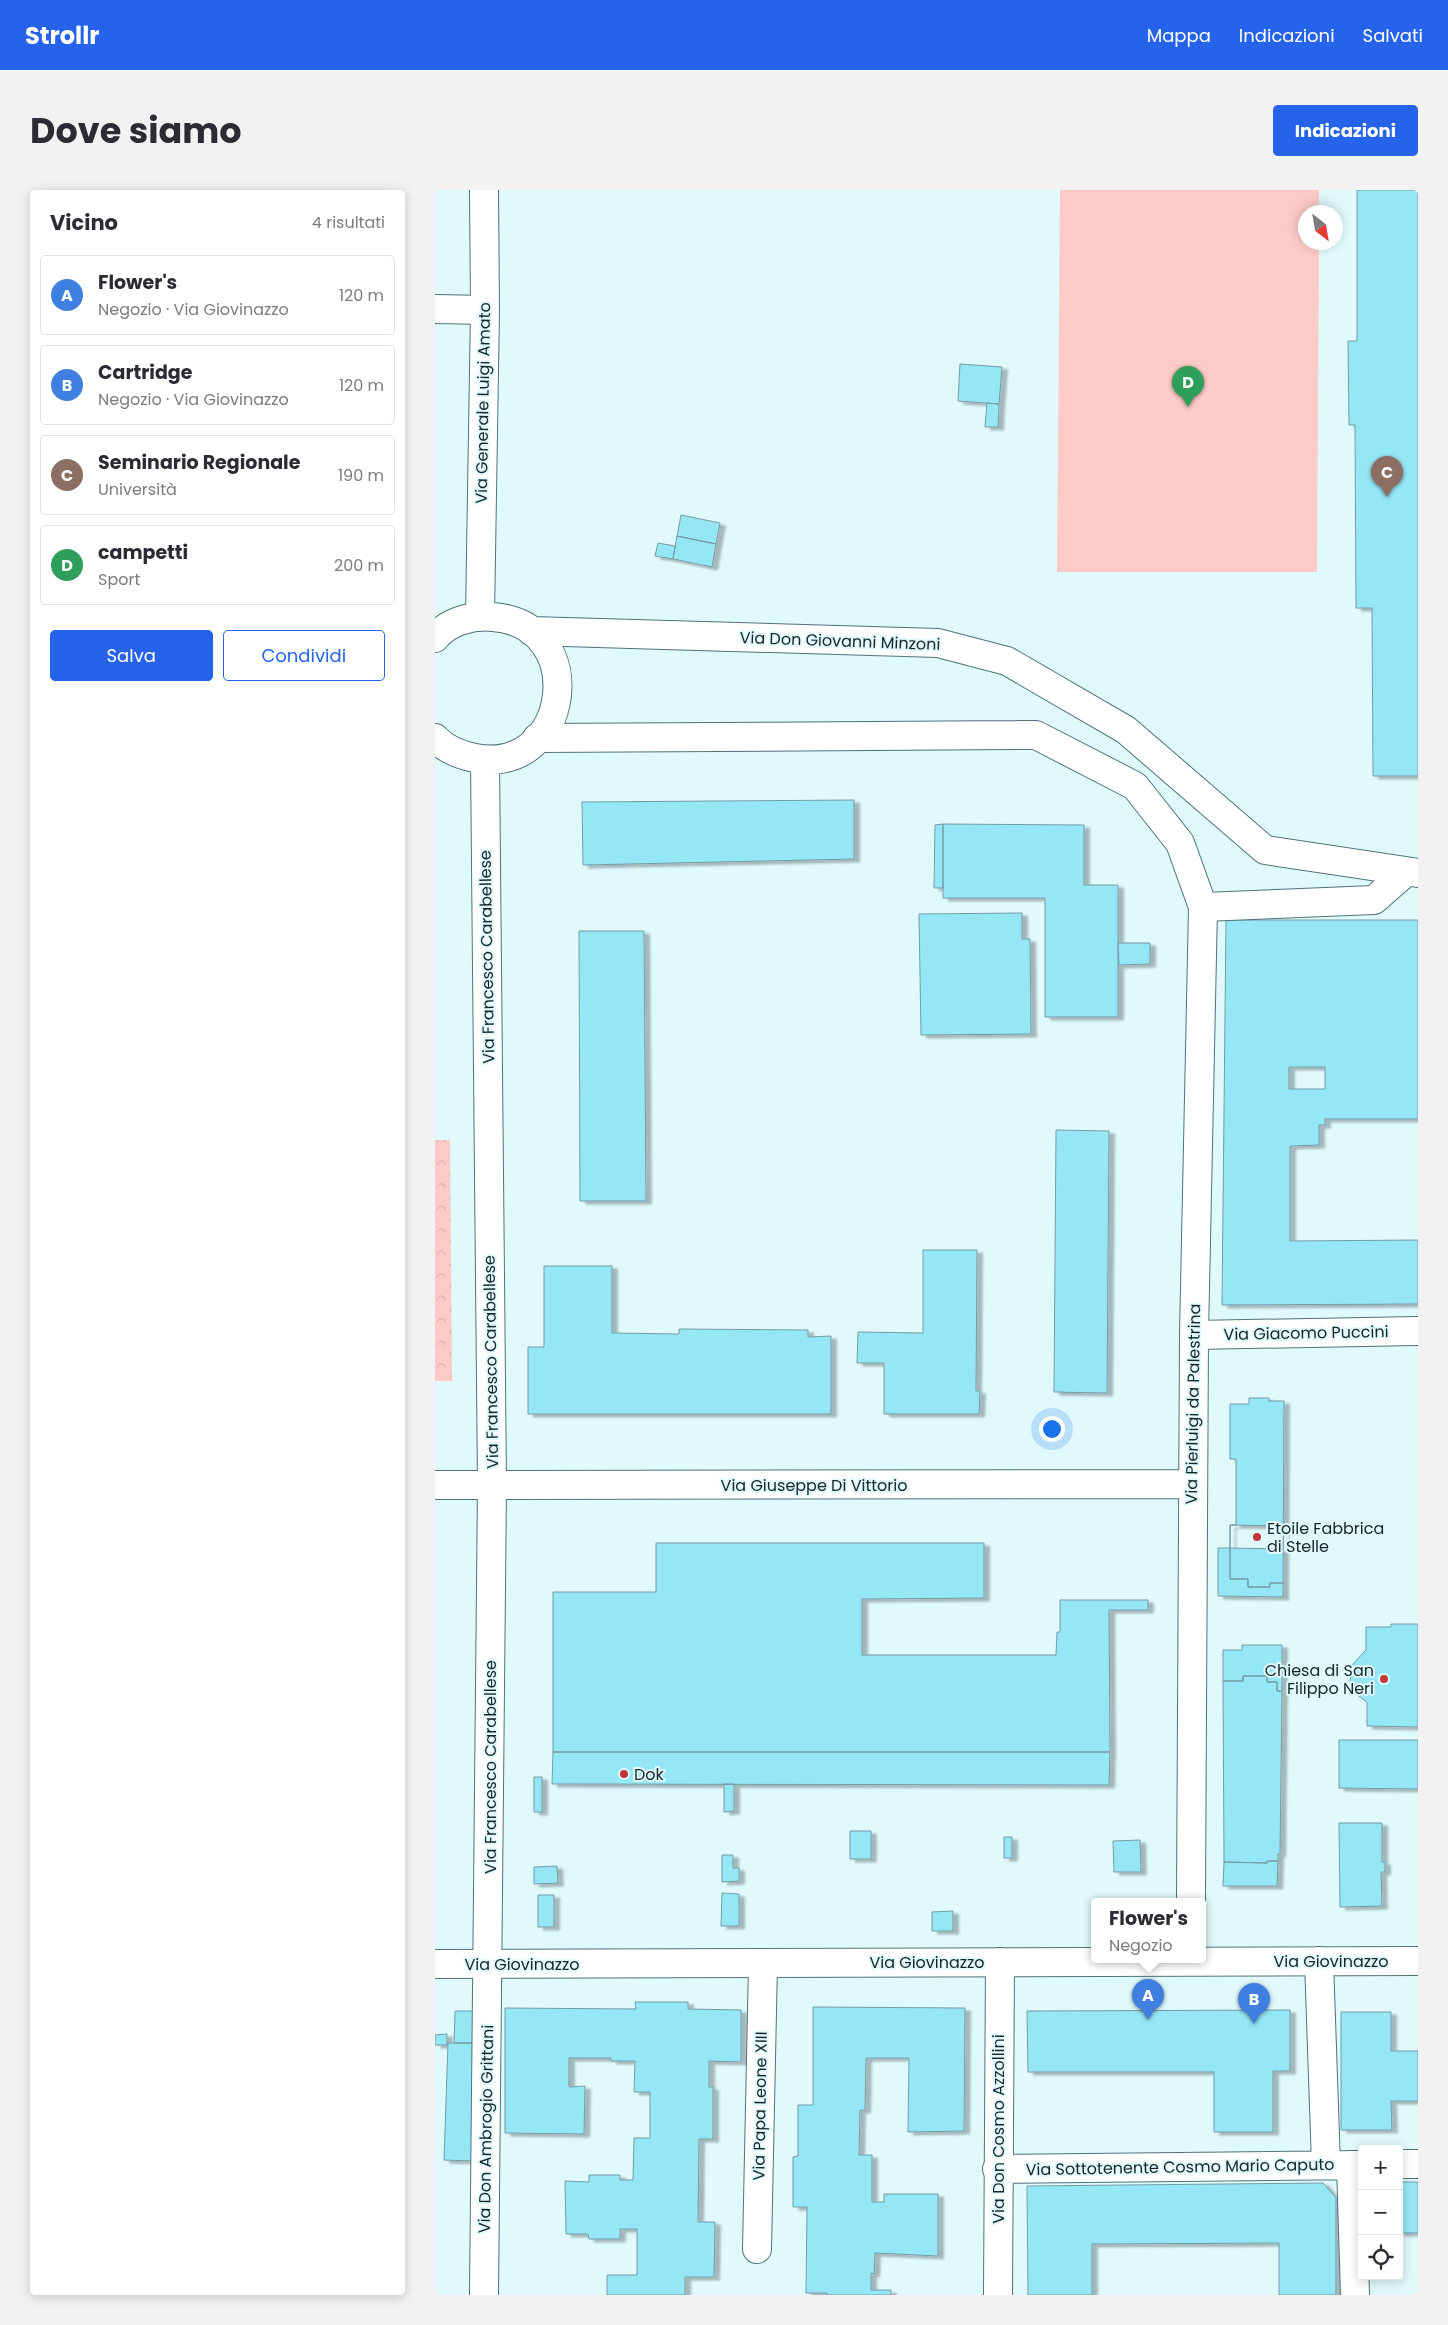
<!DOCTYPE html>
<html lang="it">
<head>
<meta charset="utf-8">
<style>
	body { margin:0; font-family:Poppins,sans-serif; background:#f2f2f3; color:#2b2b33 }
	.controls { position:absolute; right:15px; bottom:15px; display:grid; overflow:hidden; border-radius:5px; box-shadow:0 2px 12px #0003 }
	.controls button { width:45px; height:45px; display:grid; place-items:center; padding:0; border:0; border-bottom:1px solid #e1e1e2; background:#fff; color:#2b2b33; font:25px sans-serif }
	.compass { position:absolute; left:863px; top:15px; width:45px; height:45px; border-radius:50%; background:#fff; box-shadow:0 2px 12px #0003; rotate:149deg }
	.you { position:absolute; left:616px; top:1238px; width:18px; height:18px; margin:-12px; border:4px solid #fff; border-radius:50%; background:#1a73e8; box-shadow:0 0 0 8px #1a73e833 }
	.badge { display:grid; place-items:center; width:32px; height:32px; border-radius:50%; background:#2563eb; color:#fff; font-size:16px; font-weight:700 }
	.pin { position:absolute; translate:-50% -41px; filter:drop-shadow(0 1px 2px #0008) }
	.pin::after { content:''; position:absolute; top:26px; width:18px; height:15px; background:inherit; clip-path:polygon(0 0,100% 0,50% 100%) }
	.popup { position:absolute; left:656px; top:1708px; width:115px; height:65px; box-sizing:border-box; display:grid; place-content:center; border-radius:5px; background:#fff; filter:drop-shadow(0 1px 4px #0005); font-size:16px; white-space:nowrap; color:#7c7c81 }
	.popup b { font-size:19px; color:#2b2b33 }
	.popup::after { content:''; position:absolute; left:50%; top:100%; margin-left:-10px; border:10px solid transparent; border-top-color:#fff }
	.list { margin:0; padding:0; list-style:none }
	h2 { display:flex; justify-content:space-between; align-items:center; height:65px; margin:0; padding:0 20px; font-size:21px }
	h2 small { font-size:16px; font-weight:400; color:#7c7c81 }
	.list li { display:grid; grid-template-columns:32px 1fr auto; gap:15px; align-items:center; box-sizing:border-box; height:80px; margin:0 10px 10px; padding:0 10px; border:1px solid #e1e1e2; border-radius:5px }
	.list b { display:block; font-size:19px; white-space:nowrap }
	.list p { margin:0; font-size:16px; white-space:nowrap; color:#7c7c81 }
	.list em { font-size:16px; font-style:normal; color:#7c7c81 }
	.actions { display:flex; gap:10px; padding:15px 20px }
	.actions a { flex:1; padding:11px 0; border:1px solid #2563eb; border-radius:5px; text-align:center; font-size:18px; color:#2563eb }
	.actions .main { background:#2563eb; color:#fff }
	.icon { flex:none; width:28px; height:28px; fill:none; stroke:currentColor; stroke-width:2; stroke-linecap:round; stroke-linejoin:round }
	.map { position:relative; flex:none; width:983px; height:2105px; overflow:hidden; border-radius:5px }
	header { display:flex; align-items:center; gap:30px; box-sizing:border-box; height:70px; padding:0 25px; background:#2563eb; color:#fff }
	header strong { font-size:24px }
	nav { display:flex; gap:28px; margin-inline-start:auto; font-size:18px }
	.intro { display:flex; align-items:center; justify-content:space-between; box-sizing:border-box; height:120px; padding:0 30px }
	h1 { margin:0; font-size:35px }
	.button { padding:12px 22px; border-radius:5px; background:#2563eb; color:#fff; font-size:18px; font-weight:700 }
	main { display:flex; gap:30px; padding:0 30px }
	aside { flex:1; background:#fff; border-radius:5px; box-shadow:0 2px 12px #0003 }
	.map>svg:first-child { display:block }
	.forest { fill:url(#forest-crowns) }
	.pitch { fill:#fdcbc7 }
	.building { fill:#96e7f6; stroke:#759ba3; fill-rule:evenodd; filter:url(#shadow) }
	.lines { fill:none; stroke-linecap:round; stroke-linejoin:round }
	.minor-casing { stroke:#4d7379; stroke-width:30 }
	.tertiary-casing { stroke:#4d7379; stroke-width:30 }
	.minor { stroke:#fff; stroke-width:28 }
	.tertiary { stroke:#fff; stroke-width:28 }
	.poi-dot { fill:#c33437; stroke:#e0f9fd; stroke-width:2 }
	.labels { text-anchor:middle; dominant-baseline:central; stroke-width:4; stroke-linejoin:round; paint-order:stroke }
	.street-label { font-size:16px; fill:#172629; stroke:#e0f9fd }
	.poi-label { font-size:16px; fill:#172629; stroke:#e0f9fd; text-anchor:start }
</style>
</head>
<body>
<header>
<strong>Strollr</strong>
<nav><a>Mappa</a><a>Indicazioni</a><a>Salvati</a></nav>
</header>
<div class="intro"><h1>Dove siamo</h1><a class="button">Indicazioni</a></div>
<main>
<aside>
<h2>Vicino<small>4 risultati</small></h2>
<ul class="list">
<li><span class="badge" style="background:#3f7fe0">A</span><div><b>Flower's</b><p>Negozio · Via Giovinazzo</p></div><em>120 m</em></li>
<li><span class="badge" style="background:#3f7fe0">B</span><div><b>Cartridge</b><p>Negozio · Via Giovinazzo</p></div><em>120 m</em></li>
<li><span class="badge" style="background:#8d6e63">C</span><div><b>Seminario Regionale</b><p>Università</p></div><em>190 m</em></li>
<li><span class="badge" style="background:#2e9e5b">D</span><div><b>campetti</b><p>Sport</p></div><em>200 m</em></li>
</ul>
<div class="actions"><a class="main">Salva</a><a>Condividi</a></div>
</aside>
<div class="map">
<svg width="983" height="2105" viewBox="0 0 983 2105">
	<defs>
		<pattern id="forest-crowns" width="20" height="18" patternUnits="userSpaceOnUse" patternTransform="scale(1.25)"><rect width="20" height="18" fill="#fdcbc7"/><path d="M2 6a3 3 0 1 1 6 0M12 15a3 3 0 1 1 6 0" fill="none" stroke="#d8aeab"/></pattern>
		<filter id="shadow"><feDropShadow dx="5.5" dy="3" stdDeviation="1" flood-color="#0004"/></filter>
	</defs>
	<rect width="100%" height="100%" fill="#e0f9fd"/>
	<path class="forest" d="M0,950H15L17,1191H0Z"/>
	<path class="pitch" d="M625,0H884V22H871V52L884,53L882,382H622Z"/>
	<path class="building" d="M922,0H983V586H938L937,418H921L920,235H914L913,151H922Z
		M525,174L567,177L564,214L523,211Z
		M552,213L564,214L563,237H550Z
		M246,325L285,333L281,354L242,346Z
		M242,346L281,354L277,377L238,369Z
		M223,353L240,356L238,369L220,366Z
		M419,610V669L148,675L147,612Z
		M508,634L649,635V695H683V827H610V708H508Z
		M508,634V698H499L500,635Z
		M587,723V749H595L596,844L486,845L484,724Z
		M791,730H983V929H890V935H884V955L855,956V1051L983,1050V1114L787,1115ZM854,877H890V899H854Z
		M144,741H209L211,1011H145Z
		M683,753H715V774L684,775Z
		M621,940L674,941L672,1203L619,1202Z
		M488,1060H542L541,1201H545L544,1224H449V1173H422L423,1142L488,1143Z
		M109,1076H177V1143L244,1144V1139L373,1140V1147L396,1146V1224H93V1157H109Z
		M814,1208H834V1211H849L848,1393H835V1397H813V1389H795V1335H801V1269H795V1214H814Z
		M795,1335L849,1336L848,1359L795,1358Z
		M221,1353H549V1408L427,1409V1465H621L622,1442H625V1410H713V1420H674L675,1562H118V1402H221Z
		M783,1358H795V1389H813V1397H835V1393H848V1407L783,1406Z
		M956,1434H983V1537L932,1536V1512L921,1504L915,1492L917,1475L931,1460V1437H956Z
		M807,1455H847V1501H842V1492H832V1486H808V1491H788V1460H807Z
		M808,1486H832V1492H842V1501H847L845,1664H843V1671H832V1673L789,1672L788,1491H808Z
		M904,1550H983V1599L904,1598Z
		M118,1562H675L674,1595L117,1594Z
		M99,1587H107V1622H99Z
		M289,1594H299V1621L289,1622Z
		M904,1633H947V1672H950V1682H946L947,1716L905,1717Z
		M415,1641H436V1669H415Z
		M569,1647H577V1668H569Z
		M705,1650L706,1682H679L678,1651Z
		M287,1665H298V1678H304V1691L287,1692Z
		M832,1671H843L842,1696H788L789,1672L832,1673Z
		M122,1676L123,1693L99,1694V1677Z
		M287,1703L304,1704V1736H286Z
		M103,1705H119V1737H103Z
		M518,1721V1741H497V1722Z
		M200,1812H253V1819L306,1820V1872L274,1871V1897H278V1949H264L263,2032H280L279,2087H250V2105H172V2085H202V2039H185V2049H154L153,2044H131L130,1991L154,1992V1985H185V1990H198L199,1948H215V1902H199L200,1871H176V1868H134V1897L150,1896L149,1944L70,1943V1818L201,1819Z
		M378,1817L530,1818L529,1941L473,1942L474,1868H431L430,1920H425L424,1965H437V2012H449V2004H503V2066L440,2063L439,2084L436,2083V2100H456V2105H392V2103H371L372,2017H358V1967L363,1966V1915H378Z
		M855,1820V1881H838V1942H779V1882H593L592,1821Z
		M20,1821H40V1853H19Z
		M906,1822H956V1861H983V1911H956L957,1940H906Z
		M12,1844V1855H0V1845Z
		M13,1853H40L38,1971L9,1970Z
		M964,1992H983V2043H964Z
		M888,1993L901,2008V2105H844V2053L657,2054V2105H593L592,1996Z"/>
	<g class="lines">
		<defs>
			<path id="minor" d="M0,119L50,120
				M45,426L50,120L49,0
				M96,441L503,453L572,471L691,540L830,660L983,683
				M0,448C13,431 38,425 58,427C156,434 136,586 40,568C25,565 10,559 0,548
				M102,548L601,545L700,596L745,653L768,717L759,1145L756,1711
				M768,717L939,710L971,682
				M759,1145L983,1141
				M0,1295L757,1294
				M884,1771L891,1975
				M964,1974H983
				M916,1975L920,2105
				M562,1979L927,1975
				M322,2059L328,1773
				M49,2105L57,1295L50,570
				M563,2105L565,1772"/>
			<path id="tertiary" d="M0,1774L983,1771"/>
		</defs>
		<use href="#minor" class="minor-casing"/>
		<use href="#tertiary" class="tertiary-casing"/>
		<use href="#minor" class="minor"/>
		<use href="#tertiary" class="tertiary"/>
	</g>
	<g class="poi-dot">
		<circle cx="822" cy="1347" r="5"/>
		<circle cx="949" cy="1489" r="5"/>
		<circle cx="189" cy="1584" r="5"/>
	</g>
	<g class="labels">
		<g class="street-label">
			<text transform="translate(48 213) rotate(-89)">Via Generale Luigi Amato</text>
			<text transform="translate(405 451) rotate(2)">Via Don Giovanni Minzoni</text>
			<text transform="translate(52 767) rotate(-91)">Via Francesco Carabellese</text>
			<text transform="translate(871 1143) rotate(-1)">Via Giacomo Puccini</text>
			<text transform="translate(56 1172) rotate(-91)">Via Francesco Carabellese</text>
			<text transform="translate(758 1214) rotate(-89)">Via Pierluigi da Palestrina</text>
			<text x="379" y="1295">Via Giuseppe Di Vittorio</text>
			<text transform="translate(55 1577) rotate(-90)">Via Francesco Carabellese</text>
			<text x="896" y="1771">Via Giovinazzo</text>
			<text x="492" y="1772">Via Giovinazzo</text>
			<text x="87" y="1774">Via Giovinazzo</text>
			<text transform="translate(325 1916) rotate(-89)">Via Papa Leone XIII</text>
			<text transform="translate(51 1939) rotate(-89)">Via Don Ambrogio Grittani</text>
			<text transform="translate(563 1939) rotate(-90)">Via Don Cosmo Azzollini</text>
			<text transform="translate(745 1977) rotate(-1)">Via Sottotenente Cosmo Mario Caputo</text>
		</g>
		<g class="poi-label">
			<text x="832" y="1338">Etoile Fabbrica<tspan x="832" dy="18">di Stelle</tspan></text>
			<text x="939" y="1480" text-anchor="end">Chiesa di San<tspan x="939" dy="18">Filippo Neri</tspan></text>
			<text x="199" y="1584">Dok</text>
		</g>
	</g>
</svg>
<div class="controls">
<button>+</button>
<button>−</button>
<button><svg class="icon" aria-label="locate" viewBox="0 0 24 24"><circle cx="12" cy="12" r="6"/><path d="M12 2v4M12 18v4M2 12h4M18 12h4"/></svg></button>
</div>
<svg class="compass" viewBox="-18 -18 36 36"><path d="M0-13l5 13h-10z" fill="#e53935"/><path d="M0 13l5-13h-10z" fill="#7c7c81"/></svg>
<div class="you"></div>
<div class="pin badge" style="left:713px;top:1830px;background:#3f7fe0">A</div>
<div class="popup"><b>Flower's</b>Negozio</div>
<div class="pin badge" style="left:819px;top:1834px;background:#3f7fe0">B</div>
<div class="pin badge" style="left:952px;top:307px;background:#8d6e63">C</div>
<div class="pin badge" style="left:753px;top:217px;background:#2e9e5b">D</div>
</div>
</main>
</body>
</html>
